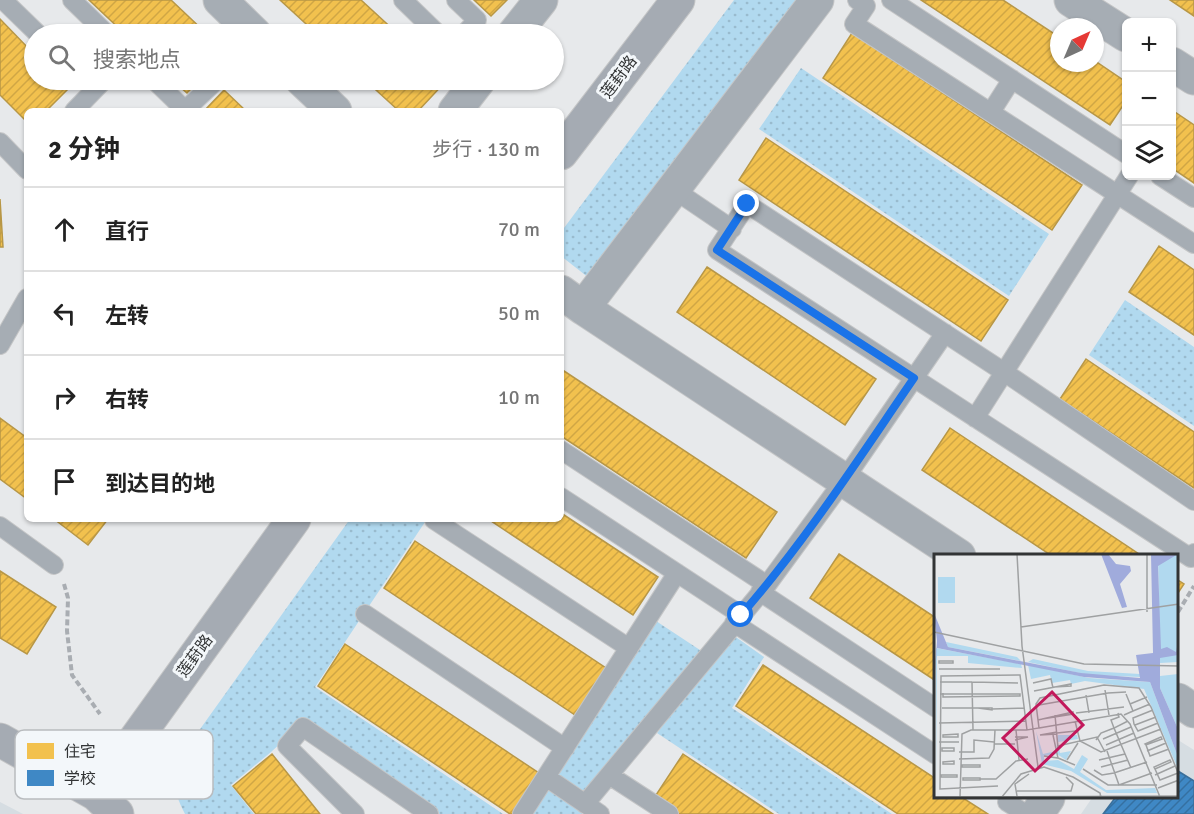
<!DOCTYPE html>
<html lang="zh">
<head>
<meta charset="utf-8">
<style>
	body { margin:0; font-family:Signika,"Noto Sans SC",sans-serif; background:#f2f2f2; color:#222 }
	.controls { position:absolute; right:18px; top:18px; display:grid; overflow:hidden; border-radius:9px; box-shadow:0 2px 4px #0004 }
	.controls button { width:54px; height:54px; display:grid; place-items:center; padding:0; border:0; border-bottom:2px solid #e0e0e0; background:#fff; color:#222; font:30px sans-serif }
	.compass { position:absolute; left:1050px; top:18px; width:54px; height:54px; border-radius:50%; background:#fff; box-shadow:0 2px 4px #0004; rotate:44deg }
	.stop { position:absolute; width:18px; height:18px; margin:-14px; border:4px solid #1a73e8; border-radius:50%; background:#fff }
	.stop.end { background:#1a73e8; border-color:#fff; box-shadow:0 2px 6px #0008 }
	.list { margin:0; padding:0; list-style:none }
	h2 { display:flex; justify-content:space-between; align-items:center; height:78px; margin:0; padding:0 24px; font-size:26px }
	h2 small { font-size:20px; font-weight:400; color:#767676 }
	.list li { display:grid; grid-template-columns:39px 1fr auto; gap:18px; align-items:center; box-sizing:border-box; height:84px; padding:0 24px; border-top:2px solid #e0e0e0 }
	.list b { display:block; font-size:22px; white-space:nowrap }
	.list em { font-size:20px; font-style:normal; color:#767676 }
	.icon { flex:none; width:33px; height:33px; fill:none; stroke:currentColor; stroke-width:2; stroke-linecap:round; stroke-linejoin:round }
	.map { position:relative; flex:none; width:1194px; height:814px; overflow:hidden }
	.search { position:absolute; background:#fff; box-shadow:0 2px 4px #0004; left:24px; top:24px; width:540px; height:66px; display:flex; align-items:center; gap:15px; box-sizing:border-box; padding:0 21px; border-radius:33px; color:#767676; font-size:22px }
	.panel { position:absolute; background:#fff; box-shadow:0 2px 4px #0004; left:24px; top:108px; width:540px; height:414px; border-radius:9px }
	.map>svg:first-child { display:block }
	.built { fill:#d6dde2 }
	.green { fill:url(#green-dots) }
	.homes { fill:url(#homes-hatch); stroke:#b89746; stroke-width:1.5 }
	.schools { fill:url(#schools-hatch); stroke:#3b6f9a; stroke-width:1.5 }
	.lines { fill:none; stroke-linecap:round; stroke-linejoin:round }
	.service-casing { stroke:#c4c5c6; stroke-width:20 }
	.minor-casing { stroke:#c4c5c6; stroke-width:35 }
	.secondary-casing { stroke:#c4c5c6; stroke-width:35 }
	.path { stroke:#a9adb2; stroke-width:4; stroke-dasharray:6 3; stroke-linecap:butt }
	.service { stroke:#a6adb4; stroke-width:18 }
	.minor { stroke:#a6adb4; stroke-width:33 }
	.secondary { stroke:#a5abb3; stroke-width:33 }
	.route { stroke:#1a73e8; stroke-width:8 }
	.labels { text-anchor:middle; dominant-baseline:central; stroke-width:6; stroke-linejoin:round; paint-order:stroke }
	.street-label { font-size:16px; fill:#323435; stroke:#f3f7fa }
	.inset-road { fill:none; stroke:#9fa1a2; stroke-width:1.5 }
	.view { fill:#c2185b; fill-opacity:0.15; stroke:#c2185b; stroke-width:3 }
	.inset-edge { fill:none; stroke:#323435; stroke-width:3 }
	.key { fill:#f3f7fa; stroke:#b9bcbf; stroke-width:1.5 }
	.key-label { font-size:16px; fill:#323435 }
</style>
</head>
<body>
<div class="map">
<svg width="1194" height="814" viewBox="0 0 1194 814">
	<defs>
		<pattern id="green-dots" width="8" height="8" patternUnits="userSpaceOnUse" patternTransform="scale(1.5)"><rect width="8" height="8" fill="#b1d9ef"/><path d="M2 2h.1M6 6h.1" fill="none" stroke="#99bbce" stroke-width="1.8" stroke-linecap="round"/></pattern>
		<pattern id="homes-hatch" width="6" height="6" patternUnits="userSpaceOnUse" patternTransform="scale(1.5)"><rect width="6" height="6" fill="#f2c14e"/><path d="M-1 1l2-2M0 6l6-6M5 7l2-2" fill="none" stroke="#d0a645"/></pattern>
		<pattern id="schools-hatch" width="6" height="6" patternUnits="userSpaceOnUse" patternTransform="scale(1.5)"><rect width="6" height="6" fill="#3f88c5"/><path d="M-1 1l2-2M0 6l6-6M5 7l2-2" fill="none" stroke="#3570a1"/></pattern>
	</defs>
	<rect width="100%" height="100%" fill="#e7e9eb"/>
	<path class="built" d="M1178,740L1194,750V814H1081L1092,798H1178Z
		M0,802L23,814H0Z"/>
	<path class="green" d="M734,0H802L589,278L561,256V232Z
		M801,68L1049,234L1009,296L759,129Z
		M1125,300L1194,347V426L1089,355Z
		M350,519H427L315,687L503,814H434L303,723L271,752L231,785L254,814H185C175,795 172,781 178,760Z
		M653,619L703,652L585,796L552,774Z
		M733,635L764,657L732,708L892,814H779L657,733Z
		M545,785L583,811L582,814H527Z"/>
	<path class="homes" d="M89,0H171L207,34H125Z
		M280,0H361L398,34H317Z
		M474,0H507L491,16Z
		M921,0H1003L1059,37V63H1095V61L1126,82V101L1110,125Z
		M1170,0H1194V16Z
		M0,19L34,54V80H60L69,88L46,111H27V122L0,95Z
		M852,33L1082,185L1052,230L823,78Z
		M172,80H200L187,93Z
		M365,80H447L418,111H399Z
		M224,90L246,111H204Z
		M1172,110L1194,125V183L1172,168Z
		M766,138L1008,300L981,341L739,180Z
		M0,199L3,247H0Z
		M1159,246L1194,270V335L1129,292Z
		M707,267L876,379L845,425L677,312Z
		M1086,359L1194,432V488L1060,399Z
		M561,369L777,512L746,558L561,436Z
		M0,418L27,438V499L0,479Z
		M950,428L1142,556H1052L922,470Z
		M561,513L658,577L633,615L488,519H561Z
		M54,519H108L88,545Z
		M415,541L609,670L578,717L384,588Z
		M839,554L936,618V681L810,598Z
		M0,571L56,607L27,654L0,638Z
		M1178,580L1184,584L1178,593Z
		M345,644L542,775L517,814H510L318,686Z
		M763,665L936,779V798H963L988,814H898L736,706Z
		M272,754L320,814H256L233,786Z
		M683,754L773,814H679L654,798Z"/>
	<path class="schools" d="M1178,771L1194,781V814H1103L1115,798H1178Z"/>
	<g class="lines">
		<defs>
			<path id="service" d="M3,0L38,34
				M72,0L107,34
				M403,0L438,34
				M456,0L477,20L465,33
				M857,0L866,6L854,24L1194,244
				M891,0L1126,154
				M154,80L185,110
				M74,111L104,80
				M184,111L217,80
				M991,112L1012,79
				M0,142L27,170
				M1160,176L1194,198
				M673,189L732,229
				M0,345L27,298
				M975,418L1129,176
				M561,450L767,585
				M561,497L741,615
				M1194,501L1004,372L747,204L717,250L1191,558L1194,553
				M434,520L629,648
				M0,526L54,565
				M760,592L936,708
				M365,614L565,748
				M734,623L936,755
				M609,775L669,814
				M546,777L600,814
				M1010,798L1007,802L1026,814
				M585,804L767,585L844,480L945,333
				M355,814L287,746L303,727L429,814
				M522,814L677,573"/>
			<path id="minor" d="M220,0L255,34
				M1071,0L1126,35
				M514,34L541,0
				M1172,64L1194,78
				M302,80L335,111
				M455,111L479,80
				M561,292L583,308L817,0
				M583,308L959,556
				M1178,700L1194,711
				M1037,814L1048,798"/>
			<path id="secondary" d="M561,153L678,0
				M0,740L96,794L117,814
				M96,794L294,519"/>
		</defs>
		<use href="#service" class="service-casing"/>
		<use href="#minor" class="minor-casing"/>
		<use href="#secondary" class="secondary-casing"/>
		<path class="path" d="M64,584L68,598L67,631L72,675L100,714
			M1178,612L1194,586"/>
		<use href="#service" class="service"/>
		<use href="#minor" class="minor"/>
		<use href="#secondary" class="secondary"/>
	</g>
	<g class="lines">
		<path class="route" d="M741,615C805,542 859,458 914,378L717,250L747,204"/>
	</g>
	<g class="labels">
		<g class="street-label">
			<text transform="translate(619 77) rotate(-53)">莲葑路</text>
			<text transform="translate(195 656) rotate(-54)">莲葑路</text>
		</g>
	</g>
	<g transform="translate(934 554)">
		<rect width="244" height="244" fill="#e7e9eb"/>
		<path d="M244,0V108L226,109L224,1ZM244,120V175L226,134V122ZM102,177L109,200L122,197L124,181H143L144,185L124,188L126,199L137,197L132,206L123,200L110,202V207L124,206L140,215L148,201L154,205L146,218L172,236L221,234L223,239H173L137,217L108,210Z" fill="#b1d9ef"/>
		<path d="M12,88L83,103L87,107L14,93ZM2,94L87,110L88,114L34,109V102H3L2,238ZM99,105L154,117L206,120L207,123L155,121L94,108ZM94,111L155,124L216,128L244,203V215L210,135L151,127L137,130L136,126L118,129L116,121L97,125Z" fill="#b1d9ef"/>
		<path d="M4,23H21V49H4Z" fill="#b1d9ef"/>
		<path d="M167,0H174L182,10L196,12L197,17L186,30L193,53L188,54ZM217,0H244L224,12L227,95L233,93L242,98L244,88V101L226,104V134L244,175V203L216,128L150,123L3,94L0,128L3,87L0,59L14,93L147,119L206,124L202,101L219,99Z" fill="#a0abdc"/>
		<path class="inset-road" d="M83,0L88,92L104,213M213,0V58M87,73L245,50M0,78L150,110L245,112M5,107H19V109H5ZM5,115H66M6,128H38M99,129L117,125L119,134M171,136L175,161M100,137L137,130V132L120,133M174,139L192,138M6,140H86V142L9,143V139M152,141L155,159M196,150L213,143M105,151L174,139M8,154H58V156L44,154M58,155L90,154M219,156L199,164L200,170L204,177L224,169M199,157L216,150M142,159L190,153M121,161L124,194M190,161L199,157L192,140M104,166L139,158V160L108,165M141,167L146,187L167,198L227,175M194,167L180,174L197,214M5,169L92,167M201,171L222,163M105,174L187,160L196,170L226,243M39,176L38,128L84,129M82,176L85,206M123,178L106,181L123,180M123,179L142,177M24,180V183H9V181ZM81,183H94L81,186M227,183L228,185L212,191L211,190ZM169,185L197,173M162,186L167,179L180,174L177,166L185,163L184,159M5,188H25M60,190H81M172,191L200,179M212,191L216,202L235,195M124,192L163,183L171,198M8,194H20V197H8ZM173,197L185,231L218,219M213,197L232,189M25,198H40V186L60,188M110,202L124,204L119,181M124,204L141,211M25,205L55,204L60,195L61,176M133,206L144,189M165,206L191,200M236,206L237,208L221,215L220,213ZM20,207V210H9V208ZM28,211H46V213H28ZM167,213L194,206M149,215L174,231H223M221,215L226,226L244,219M160,216L168,221L180,219L213,208M7,221H23V223H7ZM221,221L241,212M29,224H46V226H29ZM46,225H62L82,207L94,205M64,232L6,235L7,122L86,121L93,176L105,174L102,150L106,144L170,131L205,134L217,153L245,221M224,234L245,226M83,237H137L139,230L132,223M83,242L81,230L95,220M0,243L245,242M26,243L28,180L37,176H93M67,244L87,220L110,213L139,223L166,239L167,244"/>
		<path class="view" d="M118,138L149,171L101,217L69,184Z"/>
		<rect width="244" height="244" class="inset-edge"/>
	</g>
	<rect x="15" y="730" width="198" height="69" rx="9" class="key"/>
	<rect x="27" y="743" width="27" height="16" fill="#f2c14e"/>
	<rect x="27" y="770" width="27" height="16" fill="#3f88c5"/>
	<g class="key-label">
		<text x="64" y="757">住宅</text>
		<text x="64" y="784">学校</text>
	</g>
</svg>
<div class="controls">
<button>+</button>
<button>−</button>
<button><svg class="icon" aria-label="layers" viewBox="0 0 24 24"><path d="M12 4l9 5-9 5-9-5zM3 14l9 5 9-5"/></svg></button>
</div>
<svg class="compass" viewBox="-18 -18 36 36"><path d="M0-13l5 13h-10z" fill="#e53935"/><path d="M0 13l5-13h-10z" fill="#767676"/></svg>
<div class="stop" style="left:741px;top:615px"></div>
<div class="stop end" style="left:747px;top:204px"></div>
<div class="search"><svg class="icon" aria-label="search" viewBox="0 0 24 24"><circle cx="10" cy="10" r="6"/><path d="M15 15l6 6"/></svg>搜索地点</div>
<section class="panel">
<h2>2 分钟<small>步行 · 130 m</small></h2>
<ul class="list">
<li><svg class="icon" aria-label="ahead" viewBox="0 0 24 24"><path d="M12 20V5M6 11l6-6 6 6"/></svg><div><b>直行</b></div><em>70 m</em></li>
<li><svg class="icon" aria-label="left" viewBox="0 0 24 24"><path d="M17 20v-9H6M10 6l-5 5 5 5"/></svg><div><b>左转</b></div><em>50 m</em></li>
<li><svg class="icon" aria-label="right" viewBox="0 0 24 24"><path d="M7 20v-9h11M14 6l5 5-5 5"/></svg><div><b>右转</b></div><em>10 m</em></li>
<li><svg class="icon" aria-label="arrive" viewBox="0 0 24 24"><path d="M6 21V4h12l-3 4 3 4H6"/></svg><div><b>到达目的地</b></div></li>
</ul>
</section>
</div>
</body>
</html>
